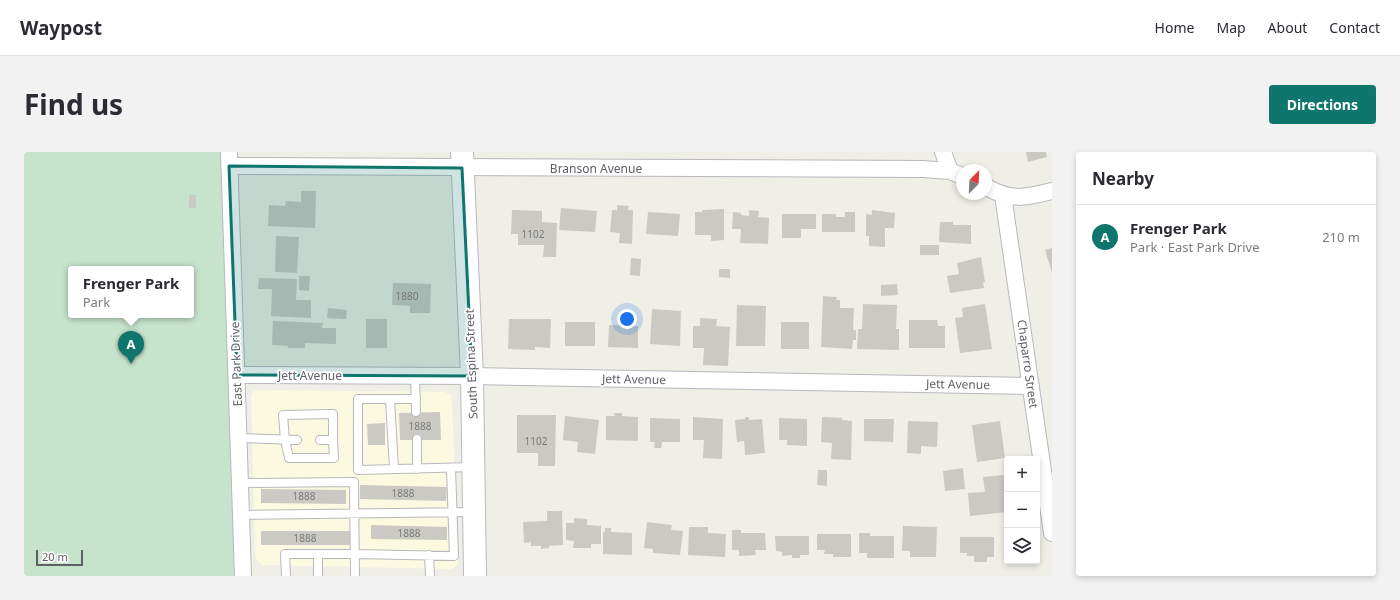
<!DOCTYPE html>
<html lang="en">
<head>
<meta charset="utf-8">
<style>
	body { margin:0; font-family:"Noto Sans",sans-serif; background:#f2f2f3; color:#2b2b33 }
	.controls { position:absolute; right:12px; bottom:12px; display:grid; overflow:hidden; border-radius:4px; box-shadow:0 2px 6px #0003 }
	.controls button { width:36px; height:36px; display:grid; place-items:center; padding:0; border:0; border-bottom:1px solid #e1e1e2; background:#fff; color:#2b2b33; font:20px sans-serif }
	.compass { position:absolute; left:932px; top:12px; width:36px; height:36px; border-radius:50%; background:#fff; box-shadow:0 2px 6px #0003; rotate:24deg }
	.scale { position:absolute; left:12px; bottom:10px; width:47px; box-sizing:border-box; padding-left:4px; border:2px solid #5e6066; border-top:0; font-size:11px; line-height:14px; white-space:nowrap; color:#5e6066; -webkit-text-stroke:3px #fff; paint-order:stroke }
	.you { position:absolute; left:603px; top:167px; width:14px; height:14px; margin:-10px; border:3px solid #fff; border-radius:50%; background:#1a73e8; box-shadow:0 0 0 6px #1a73e833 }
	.badge { display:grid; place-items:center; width:26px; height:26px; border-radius:50%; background:#0f766e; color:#fff; font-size:13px; font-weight:700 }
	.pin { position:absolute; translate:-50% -33px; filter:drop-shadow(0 1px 2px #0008) }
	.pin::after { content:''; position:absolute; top:21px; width:14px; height:12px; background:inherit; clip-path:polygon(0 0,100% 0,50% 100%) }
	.popup { position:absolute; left:44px; top:114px; width:126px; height:52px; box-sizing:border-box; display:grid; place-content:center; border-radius:4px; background:#fff; filter:drop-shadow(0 1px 3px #0005); font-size:13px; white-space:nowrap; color:#7c7c81 }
	.popup b { font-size:15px; color:#2b2b33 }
	.popup::after { content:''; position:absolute; left:50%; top:100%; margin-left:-8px; border:8px solid transparent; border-top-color:#fff }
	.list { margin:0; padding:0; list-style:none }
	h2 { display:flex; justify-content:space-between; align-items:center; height:52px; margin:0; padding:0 16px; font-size:17px }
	h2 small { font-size:13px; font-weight:400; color:#7c7c81 }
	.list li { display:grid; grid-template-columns:26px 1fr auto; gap:12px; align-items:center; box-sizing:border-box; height:64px; padding:0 16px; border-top:1px solid #e1e1e2 }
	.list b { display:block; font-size:15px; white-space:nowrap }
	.list p { margin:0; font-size:13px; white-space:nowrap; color:#7c7c81 }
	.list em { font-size:13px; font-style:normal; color:#7c7c81 }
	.icon { flex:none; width:22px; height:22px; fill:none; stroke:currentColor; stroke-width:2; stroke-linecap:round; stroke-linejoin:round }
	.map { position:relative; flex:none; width:1028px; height:424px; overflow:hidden; border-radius:4px }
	header { display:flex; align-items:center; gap:24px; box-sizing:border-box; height:56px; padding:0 20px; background:#fff; border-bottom:1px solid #e1e1e2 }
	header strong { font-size:19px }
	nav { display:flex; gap:22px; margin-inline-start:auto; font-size:14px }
	.intro { display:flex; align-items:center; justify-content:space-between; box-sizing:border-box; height:96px; padding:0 24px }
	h1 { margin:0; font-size:28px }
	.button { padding:10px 18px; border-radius:4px; background:#0f766e; color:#fff; font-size:14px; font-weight:700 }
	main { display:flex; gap:24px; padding:0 24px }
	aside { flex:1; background:#fff; border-radius:4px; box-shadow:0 2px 6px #0003 }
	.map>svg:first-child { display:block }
	.commercial { fill:#fbfae0 }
	.green { fill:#c6e4cc; fill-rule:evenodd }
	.building { fill:#cbc9c4 }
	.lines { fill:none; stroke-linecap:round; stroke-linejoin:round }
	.lane-casing { stroke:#b7b8bc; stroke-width:10 }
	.street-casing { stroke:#b7b8bc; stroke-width:18 }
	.secondary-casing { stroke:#b8b9bf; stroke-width:24 }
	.lane { stroke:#fff; stroke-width:8 }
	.street { stroke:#fff; stroke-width:16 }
	.secondary { stroke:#fff; stroke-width:22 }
	.marked { fill:#0f766e; fill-opacity:0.2; stroke:#0f766e; stroke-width:3; stroke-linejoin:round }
	.labels { text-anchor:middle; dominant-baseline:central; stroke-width:3.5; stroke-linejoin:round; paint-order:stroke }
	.number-label { font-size:10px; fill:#797a7e }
	.street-label { font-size:12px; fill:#5e6066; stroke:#fff }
</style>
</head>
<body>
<header>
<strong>Waypost</strong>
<nav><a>Home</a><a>Map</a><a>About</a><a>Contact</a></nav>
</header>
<div class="intro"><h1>Find us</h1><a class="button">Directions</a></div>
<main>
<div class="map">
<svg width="1028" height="424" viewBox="0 0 1028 424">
	<rect width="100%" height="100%" fill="#efefe7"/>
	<path class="commercial" d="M235,238L420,240L427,243L428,251L434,410L433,414L428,417L239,413L237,412L231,405L227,243L230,239Z"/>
	<path class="green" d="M0,0H209L221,424H0ZM47,117H167V163H47Z"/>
	<path class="building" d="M1002,0H1022L1023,5L1004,10Z
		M277,39H292L291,76L244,74L245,53L261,54L262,49L277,50Z
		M165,43H172V56H165Z
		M593,53L605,54L604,58H609L608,92L595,91L596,81L586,80L588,58H593Z
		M537,56L573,59L571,80L535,78Z
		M700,57V88L687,89V83H671V60H678L679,58Z
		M488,58L518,59V70L533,71L532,105H519L520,93H494V82H487Z
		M725,58L735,59L734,65L745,66L744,92L716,91L717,77H708L709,60L717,61V63L725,64Z
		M848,58L871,61L870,76H861V95L845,94V84H842V62L848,63Z
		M624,60L656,62L654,84L622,82Z
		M821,60H831V80H798V62H812V65H821Z
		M758,62H792V77H777V86H758Z
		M916,70H929V73H947V92L915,90Z
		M252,84L275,85L273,121L251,120Z
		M896,93H915V103H896Z
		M1028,96V121L1021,98Z
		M957,105L961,130H959L960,136L926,141L923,124L935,122L933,111Z
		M607,106L617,107L616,124L606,123Z
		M695,117H706V126L695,125Z
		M275,124H286L285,139L275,138Z
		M235,126L273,127L272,148H287V166L247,164L248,137H234Z
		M369,131L407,132L406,161H386V154L368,153Z
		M873,132L874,143L857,144V133Z
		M799,144L813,145L812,148H816V156H830L829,178H832V188H829L828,197L797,195Z
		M839,152L873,153L872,177H875V198L833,197L834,177H838Z
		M961,152L968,197L936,201L931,166L939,165L938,156Z
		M713,153L742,154L741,194H712Z
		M304,156L323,158L322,167L303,166Z
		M628,157L657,159L656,194L626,192Z
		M676,166L693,167L692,174L706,175L704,214L679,213L680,196H669V174H676Z
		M342,167H363V196H342Z
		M485,167H527L526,196L511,195V198L484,197Z
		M885,168H913L914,174H921V196H885Z
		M249,169L299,171L298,176H312V192L281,191V196H264V194L248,193Z
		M541,170H571V194H541Z
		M757,170H785V197H757Z
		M585,173L614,174V196L584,195Z
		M416,260L417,288H376L375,261Z
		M590,261H598V264L614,265V289L582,288V264H591Z
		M493,263H532L531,314H514V301H493Z
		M541,264L575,268L571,302L553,300L554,290L539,288Z
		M669,265L699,267L698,307L679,306L680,288H669Z
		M721,265H725V268L738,267L741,301L721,303L720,289L713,290L711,268L721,267Z
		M798,265L818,266V268L828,269L827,308L807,307L808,291L797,290Z
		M626,266L656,267V290H638L637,296H630L631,290H626Z
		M755,266L783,267V294L763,293V288H755Z
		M840,267H870L869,290L840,289Z
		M884,269L914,270L913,295L897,294V302L883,301Z
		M976,269L981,306L953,310L948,273Z
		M361,271V293H344L343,272Z
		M939,316L941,337L921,339L919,319Z
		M794,318H803V334L793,333Z
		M980,323L983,360L946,364L944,341L961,340L959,325Z
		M336,333L423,335L422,349L336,347Z
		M237,337L322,338V352L237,351Z
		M523,359H538L539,393L525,394V396L517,397V394H507V390L500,391L499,370L523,369Z
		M550,366L563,367V373L577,374V392H567V396H549L550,389L542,388V371H550Z
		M623,370L648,373L647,378L659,379L656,403L629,401V397L620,396Z
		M347,373L423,375V388L347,387Z
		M879,374L913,375L912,405H886V399H878Z
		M665,375H684V381L702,382L701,405L664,403Z
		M581,376H587V380L608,381V403L579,402V380H581Z
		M708,378H717V381H741L742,398H731L732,403L715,404V398H708Z
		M237,379H326V393H237Z
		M835,381H846V384H870V406H843V401H835Z
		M793,382H827V405H809V402H800L801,398H793Z
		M751,384H785V403H776V406H768V403L758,404V400L752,399Z
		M936,385H970V405H963V410H950V404H943V401H936Z"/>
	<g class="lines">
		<defs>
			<path id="lane" d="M391,224L392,260
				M366,247L370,317
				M392,247H334V318L449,315
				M215,286L273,288
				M393,287V317
				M296,288H309V262L259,263L261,288L265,306H310L309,288
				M216,331L330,330L331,424
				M217,363L448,360
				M294,402V424
				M405,403L406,424
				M262,424L261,402H331L430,404L427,316"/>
			<path id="street" d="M205,0L219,424
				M919,0L926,19
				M205,14L899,17L926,19L938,24
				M962,35C988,49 1000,46 1028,39
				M979,43L1028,381
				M213,223L448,224L1007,234"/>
			<path id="secondary" d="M438,0L448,224L451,424"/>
		</defs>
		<use href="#lane" class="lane-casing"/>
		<use href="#street" class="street-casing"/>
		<use href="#secondary" class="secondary-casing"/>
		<use href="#lane" class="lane"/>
		<use href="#street" class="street"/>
		<use href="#secondary" class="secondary"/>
	</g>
	<path class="marked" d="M205,14L438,16L448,224L213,223Z"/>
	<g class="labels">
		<g class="number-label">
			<text x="509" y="82">1102</text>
			<text x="383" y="144">1880</text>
			<text x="396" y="274">1888</text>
			<text x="512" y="289">1102</text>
			<text x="379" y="341">1888</text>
			<text x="280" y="344">1888</text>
			<text x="385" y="381">1888</text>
			<text x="281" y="386">1888</text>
		</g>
		<g class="street-label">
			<text x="572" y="16">Branson Avenue</text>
			<text transform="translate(212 212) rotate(-92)">East Park Drive</text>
			<text transform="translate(447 212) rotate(-92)">South Espina Street</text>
			<text transform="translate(1004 212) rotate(82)">Chaparro Street</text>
			<text x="286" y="223">Jett Avenue</text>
			<text transform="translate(610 227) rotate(1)">Jett Avenue</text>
			<text transform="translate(934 232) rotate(1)">Jett Avenue</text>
		</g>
	</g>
</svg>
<div class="controls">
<button>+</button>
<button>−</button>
<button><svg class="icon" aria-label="layers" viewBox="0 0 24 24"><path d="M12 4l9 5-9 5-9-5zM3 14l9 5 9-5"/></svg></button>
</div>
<svg class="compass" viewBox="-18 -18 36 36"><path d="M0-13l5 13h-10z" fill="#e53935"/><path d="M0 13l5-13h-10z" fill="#7c7c81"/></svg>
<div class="scale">20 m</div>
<div class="you"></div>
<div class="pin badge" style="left:107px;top:212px">A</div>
<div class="popup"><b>Frenger Park</b>Park</div>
</div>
<aside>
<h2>Nearby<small></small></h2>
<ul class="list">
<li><span class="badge">A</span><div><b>Frenger Park</b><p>Park · East Park Drive</p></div><em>210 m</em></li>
</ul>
</aside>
</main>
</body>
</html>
